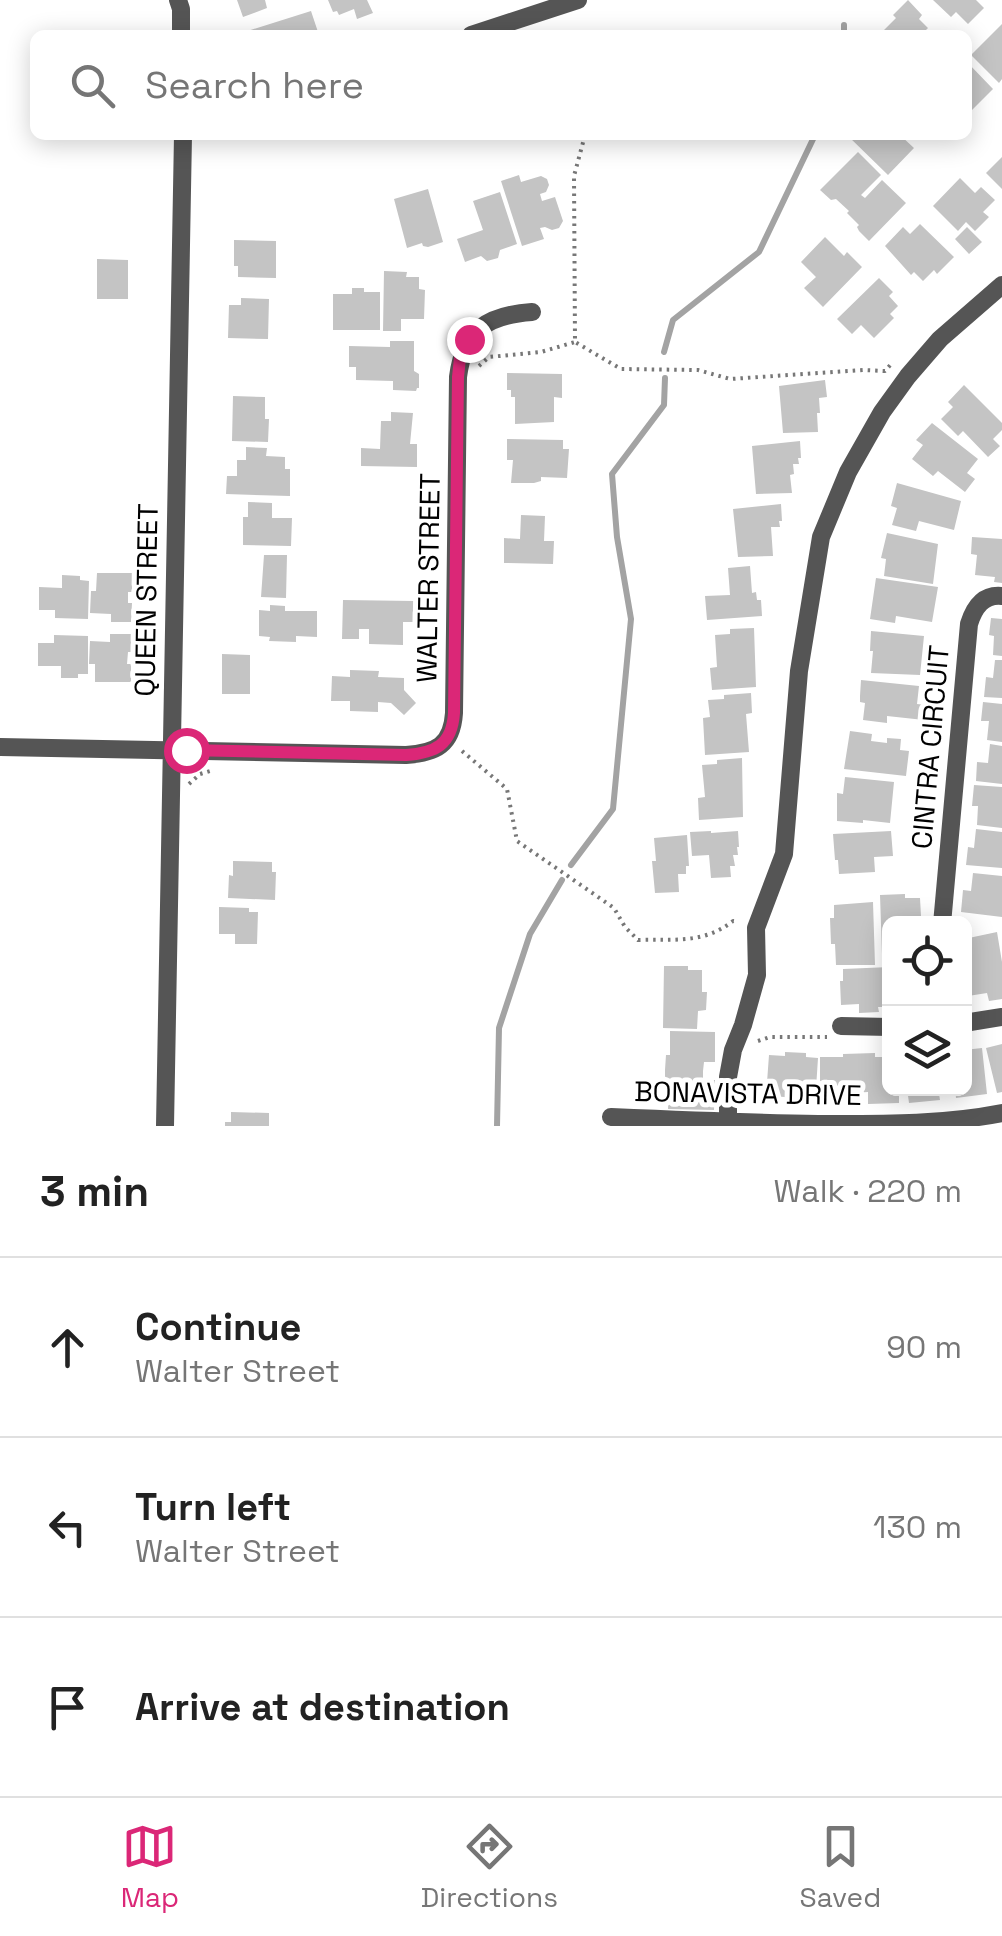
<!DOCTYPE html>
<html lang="en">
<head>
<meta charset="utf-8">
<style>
	body { margin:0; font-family:"Space Grotesk",sans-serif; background:#f2f2f2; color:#222 }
	.controls { position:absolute; right:30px; bottom:30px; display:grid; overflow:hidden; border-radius:15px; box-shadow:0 5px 25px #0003 }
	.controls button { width:90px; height:90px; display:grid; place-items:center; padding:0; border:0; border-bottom:2px solid #e0e0e0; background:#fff; color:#222; font:50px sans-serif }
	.stop { position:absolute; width:30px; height:30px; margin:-22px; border:8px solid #db2777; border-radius:50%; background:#fff }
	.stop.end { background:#db2777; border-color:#fff; box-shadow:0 2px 10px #0008 }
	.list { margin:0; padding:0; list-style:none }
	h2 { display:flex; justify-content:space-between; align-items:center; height:130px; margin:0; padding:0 40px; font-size:42px }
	h2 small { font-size:32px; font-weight:400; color:#767676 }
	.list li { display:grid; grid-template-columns:65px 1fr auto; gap:30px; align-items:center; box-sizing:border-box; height:180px; padding:0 40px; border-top:2px solid #e0e0e0 }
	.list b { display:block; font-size:38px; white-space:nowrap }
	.list p { margin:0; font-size:32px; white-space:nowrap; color:#767676 }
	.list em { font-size:32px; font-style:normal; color:#767676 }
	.icon { flex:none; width:55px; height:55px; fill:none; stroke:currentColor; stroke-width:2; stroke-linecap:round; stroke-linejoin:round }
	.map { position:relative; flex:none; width:1002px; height:1126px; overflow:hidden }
	.search { position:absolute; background:#fff; box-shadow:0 5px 25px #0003; left:30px; right:30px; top:30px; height:110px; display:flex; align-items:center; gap:25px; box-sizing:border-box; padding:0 35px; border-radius:15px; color:#767676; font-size:38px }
	.sheet { height:670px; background:#fff }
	nav { display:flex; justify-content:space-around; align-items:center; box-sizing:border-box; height:140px; border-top:2px solid #e0e0e0; background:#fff; font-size:28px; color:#767676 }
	nav a { display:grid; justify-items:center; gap:5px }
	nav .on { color:#db2777 }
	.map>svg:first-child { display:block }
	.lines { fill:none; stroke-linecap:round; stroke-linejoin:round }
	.stream { stroke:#a3a3a3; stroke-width:6 }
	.building { fill:#c4c4c4 }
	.path { stroke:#777; stroke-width:4; stroke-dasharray:2.5 5; stroke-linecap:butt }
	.street { stroke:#555; stroke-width:18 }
	.route { stroke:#db2777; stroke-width:12 }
	.labels { text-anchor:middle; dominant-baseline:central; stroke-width:10; stroke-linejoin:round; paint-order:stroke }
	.street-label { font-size:28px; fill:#000; stroke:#fff }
</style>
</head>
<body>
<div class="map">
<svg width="1002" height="1126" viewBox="0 0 1002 1126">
	<rect width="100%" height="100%" fill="#fff"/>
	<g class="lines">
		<path class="stream" d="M844,35V25
			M664,352L673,320L759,252L815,135
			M571,865L613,809L631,619L617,537L612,474L664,405L665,378
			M497,1126L499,1028L530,934L562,880"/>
	</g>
	<path class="building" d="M237,0H265L267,8L243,17Z
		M328,0H367L373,13L357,19L354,9L339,15L337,11L333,12Z
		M908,0L922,15L919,19L928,28L926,30L930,35H889L884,30L896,18L893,15Z
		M933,0H976L984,8L968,24L956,12L951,17Z
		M311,11L319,35H238V34Z
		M1002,24V79L999,83L971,55Z
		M967,62L993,89L967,115Z
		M847,135H900L914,148L888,175Z
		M858,152L881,175L861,195L865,198L882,180L906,203L869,241L859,231L857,227L859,225L847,213L849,211L836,199L831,200L820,190Z
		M1002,157V189L986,173Z
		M519,175L521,182L541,176L547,179L549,185L546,192L540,194L542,201L555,197L563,221L559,228L552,230L545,227L540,228L544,239L522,246L501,181Z
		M960,178L975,193L981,187L995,200L983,212L989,217L975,231L966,222L958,231L933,206Z
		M428,189L443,242L428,247L423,246L422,243L407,248L394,199Z
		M500,192L517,244L500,250L498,258L487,261L481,256L465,262L457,239L483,230L473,201Z
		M920,224L954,257L937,274L934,270L923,281L914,272L911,275L885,246L903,227L910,234Z
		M967,227L982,242L969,254L955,239Z
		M825,237L844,256L847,252L862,267L823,307L804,288L816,277L801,262Z
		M234,240L276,241V278L238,277V266H234Z
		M97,259L128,260V299H97Z
		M384,271L407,272L406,277H419V289L425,290L424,319H401V331H383Z
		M879,278L893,292L889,296L898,306L890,314L894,318L874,338L861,325L852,334L837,319Z
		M352,288H364V292H380V330H333V294H352Z
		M241,298L269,299L268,339L228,338L229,305H241Z
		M390,341H414V371L419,374V388H417L416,391L393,390V381L356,380V367H349V346L390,347Z
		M507,373L562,374V398L554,397V422L515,424V397H511V390H507Z
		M825,380L827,397L819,398L820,413H817L818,432L783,433L779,386Z
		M964,385L1002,423V430L993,439L1000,446L988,457L963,431L958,436L941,419L953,407L948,402Z
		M233,396L265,397V419H269L268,442L232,441Z
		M391,412L413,413L410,444H417V467L361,466V448L380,449L381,421H391Z
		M932,423L978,459L967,473L975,479L965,492L938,471L933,476L912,459L923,445L916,440Z
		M507,439L563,440V449H569L567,478L541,477V481L534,483H511L513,460H507Z
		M800,441L801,458H798L799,464H793L794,474L790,475L792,493L756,494L752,446Z
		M246,447L267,448L266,456L285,457V469H290V496L226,494L227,476H237V460H246Z
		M897,483L961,501L954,530L919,521L916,531L892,525L897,508L891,506Z
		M248,502L272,503V518H292L291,546L243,545V517H248Z
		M781,504L782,521H779L780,527H771L773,556L738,557L733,509Z
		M521,515L545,516L544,541H554L553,564L504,563V538L520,539Z
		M887,533L938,544L933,584L884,576L886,559L881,558Z
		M972,537L1002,539V583L994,582L995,577L975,575L977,555L971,554Z
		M264,555H287L286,598L261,597Z
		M750,566L752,593L756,592L757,600H761L762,616L707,620L705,596L730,595L728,568Z
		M97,573H132V592H128V603H132L131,622H111V614L90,613L91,591H96Z
		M62,575L80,576V580L89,581L88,619L55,618V610H39V587L62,588Z
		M876,578L938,587L932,622L896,616L895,623L870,619Z
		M343,600L414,601V622H403V645L369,644V629H359V639H342Z
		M270,605L285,606V611H317V637L296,636V642L269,641L270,637L259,636V610L270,611Z
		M991,618L1002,619V656L993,655L994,636L989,635Z
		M754,628L756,687L712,690L710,668L717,667L715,635L730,634V629Z
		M871,631L924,636L920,675L871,673L873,651H870Z
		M110,634H131V652H128L127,664H131V682H95V664H89L90,641L110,642Z
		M54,635L88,636V674H78V678H61V666H38V643H54Z
		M222,654L250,655V694H222Z
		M995,660H1002V698L984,697L986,677L993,678Z
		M350,670L379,671L378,677L404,678V690L416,703L404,715L391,703L378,702V712L350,711V701H331L332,676L350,677Z
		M861,680L919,686L917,704L926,705L924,720L887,716V723L863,720L865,703L860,702V696Z
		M751,693L752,713L746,714L749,752L705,755L703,718L710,717L708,700L724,699V695Z
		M983,702L1002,704V742L987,740L989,721H981Z
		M850,731L872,734L871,741L887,743V738L901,739L900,750L909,751L906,776L844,769Z
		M990,744L1002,746V784L976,781L977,762L988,763Z
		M742,758L743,817L699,820L698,798L705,797L702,765L717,764V760Z
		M845,777L894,782L890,823L863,820V823L837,821V793L843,794Z
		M974,785L1002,787V828L977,825L978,806H972Z
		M976,829L1002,832V868L966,865L968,847L974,848Z
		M711,831V833L738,831L739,847H737L738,855H733L735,866H730L731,877L711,878L709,855L692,856L690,832Z
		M891,831L893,856L874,857L875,872L839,874L838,860H835L833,834Z
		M687,835L689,866H686V874H678L679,892L655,893L652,861H656L654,838Z
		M233,861L272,862V872H276L275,900L228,898L229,875L233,876Z
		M973,873L1002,876V917L961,912L963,890L971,891Z
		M905,894V898H920L921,916H925V924H890V954H882L880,895Z
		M873,902L875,965H836L835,944H831L830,918H834V905Z
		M219,907L249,908V912H258L257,944H235V934H219Z
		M997,932L1002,962V999L989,1001L987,993L968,996L964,974V939Z
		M664,966H688V970H702V992H707L706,1010L698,1011L697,1029L663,1028Z
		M890,967V1007H878L879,1012L859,1013V1004L841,1005L840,981H843V969Z
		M670,1031L715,1032V1062H704L703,1071V1080H715L714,1110L668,1109L669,1085H665V1070L666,1055H670Z
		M1002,1044V1092L997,1093L986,1048Z
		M982,1048L987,1094L956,1098L955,1088H964V1050Z
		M785,1052L806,1053V1057L818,1058L815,1104L784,1102L785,1097L766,1096L769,1055L785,1056Z
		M875,1053V1057H890V1088H899V1103L868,1104V1092L851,1093V1104L820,1103V1057H843V1054Z
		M907,1088H938L940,1100L909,1103Z
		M231,1112L269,1113V1126H225V1122H231Z"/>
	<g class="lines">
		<path class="path" d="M585,135L574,176L575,342L621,369L698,370L730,379L864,370L885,371L893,362
			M479,366L489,357L541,352L575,342
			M462,751L507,789L517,841L614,908L625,927L638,940C674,939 704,944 733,921L738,922
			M189,784L200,774L210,771
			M758,1041L770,1037H827"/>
		<path class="street" d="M178,0L181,9V35
			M471,35L578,0
			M0,747L406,755C436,753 452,745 454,713L458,377C464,330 487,315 532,312
			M942,924L969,624C974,608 983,594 1002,596
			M964,1023L1002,1017
			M841,1026L890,1027
			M611,1117C680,1120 749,1123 818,1124C880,1124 941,1125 1002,1113
			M165,1126L183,135
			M728,1126V1077L733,1050L743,1025L757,975L756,928L784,854L799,671L821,537L848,472L882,412L908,376L940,339L1002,285"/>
	</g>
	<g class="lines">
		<path class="route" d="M186,750L406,755C435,753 452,745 454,713L458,377L460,358L469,339"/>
	</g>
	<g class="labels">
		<g class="street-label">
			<text transform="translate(428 578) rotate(-89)">WALTER STREET</text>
			<text transform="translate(146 600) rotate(-89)">QUEEN STREET</text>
			<text transform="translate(930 747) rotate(-85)">CINTRA CIRCUIT</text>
			<text transform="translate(748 1093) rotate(1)">BONAVISTA DRIVE</text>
		</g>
	</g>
</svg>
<div class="controls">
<button><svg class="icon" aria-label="locate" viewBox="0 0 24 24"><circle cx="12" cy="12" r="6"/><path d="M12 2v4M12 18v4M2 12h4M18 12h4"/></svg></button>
<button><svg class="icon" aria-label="layers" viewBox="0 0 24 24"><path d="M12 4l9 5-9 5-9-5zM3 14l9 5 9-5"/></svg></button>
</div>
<div class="stop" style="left:186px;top:750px"></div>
<div class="stop end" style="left:469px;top:339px"></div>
<div class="search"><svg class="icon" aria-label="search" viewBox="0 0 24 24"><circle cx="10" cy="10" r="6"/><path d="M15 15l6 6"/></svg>Search here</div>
</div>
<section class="sheet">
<h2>3 min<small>Walk · 220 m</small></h2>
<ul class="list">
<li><svg class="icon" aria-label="ahead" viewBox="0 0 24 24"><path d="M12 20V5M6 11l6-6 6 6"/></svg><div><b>Continue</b><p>Walter Street</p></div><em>90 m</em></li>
<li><svg class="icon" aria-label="left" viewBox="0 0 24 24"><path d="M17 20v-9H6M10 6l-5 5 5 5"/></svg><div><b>Turn left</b><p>Walter Street</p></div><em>130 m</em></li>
<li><svg class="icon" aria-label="arrive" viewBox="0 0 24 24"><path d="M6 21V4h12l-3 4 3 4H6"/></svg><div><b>Arrive at destination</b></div></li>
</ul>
</section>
<nav>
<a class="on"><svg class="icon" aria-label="map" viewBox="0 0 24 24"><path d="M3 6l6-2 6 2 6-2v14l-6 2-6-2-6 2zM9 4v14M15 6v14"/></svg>Map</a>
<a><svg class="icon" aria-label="directions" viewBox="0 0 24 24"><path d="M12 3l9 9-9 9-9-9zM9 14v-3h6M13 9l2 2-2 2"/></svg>Directions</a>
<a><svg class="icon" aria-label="saved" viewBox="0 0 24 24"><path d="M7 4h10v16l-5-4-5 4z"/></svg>Saved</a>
</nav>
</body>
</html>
